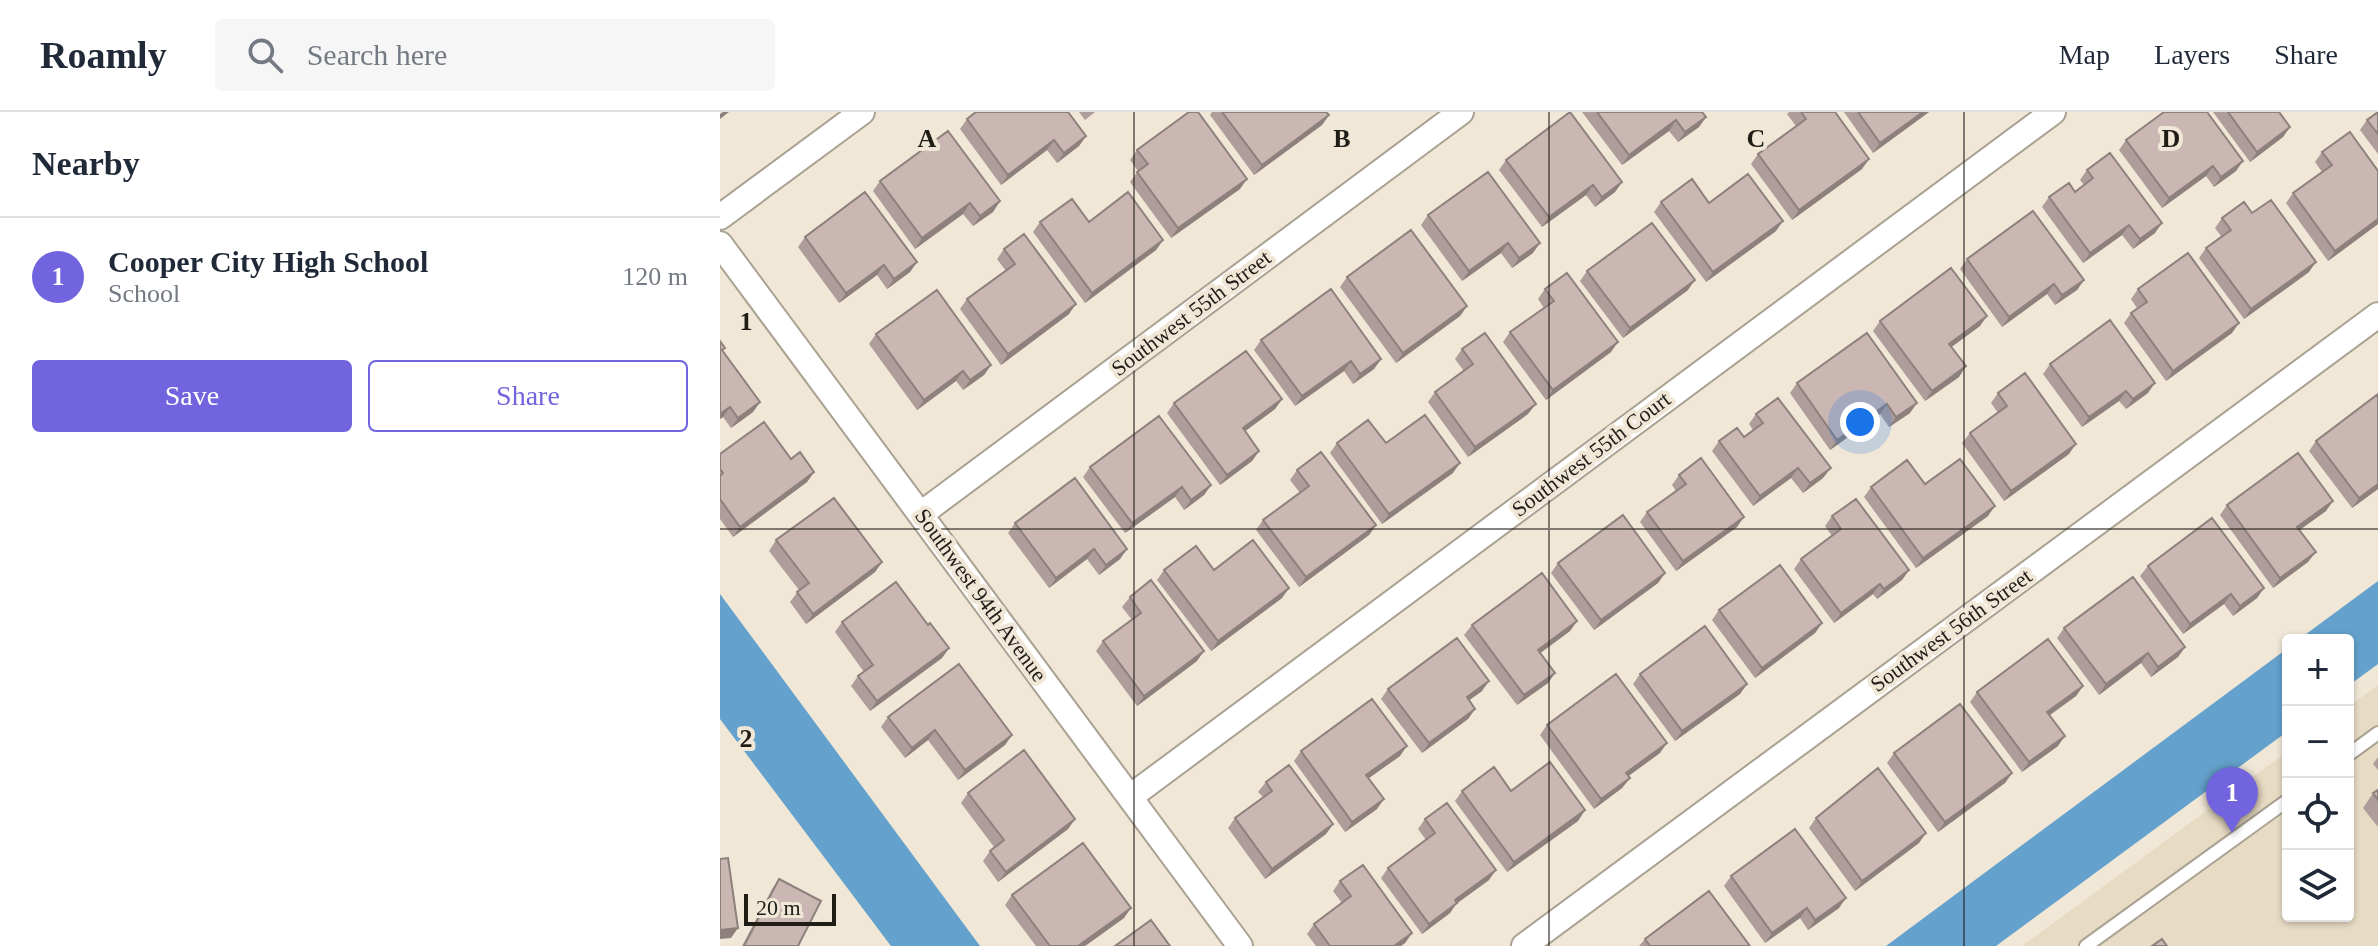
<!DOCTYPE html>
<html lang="en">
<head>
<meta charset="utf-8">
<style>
	body { margin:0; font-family:Georgia,serif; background:#f6f6f7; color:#1f2937 }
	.controls { position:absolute; right:24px; bottom:24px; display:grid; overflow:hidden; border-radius:8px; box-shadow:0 2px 6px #0004 }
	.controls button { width:72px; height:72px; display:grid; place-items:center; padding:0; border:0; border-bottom:2px solid #e0e1e3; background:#fff; color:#1f2937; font:40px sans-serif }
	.scale { position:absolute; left:24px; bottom:20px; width:92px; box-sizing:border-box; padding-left:8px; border:4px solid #201d17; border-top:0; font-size:22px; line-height:28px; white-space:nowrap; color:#201d17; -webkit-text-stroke:6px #f0e7d7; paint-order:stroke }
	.you { position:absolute; left:1140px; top:310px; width:28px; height:28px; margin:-20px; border:6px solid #fff; border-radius:50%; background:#1a73e8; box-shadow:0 0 0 12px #1a73e833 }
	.badge { display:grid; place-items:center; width:52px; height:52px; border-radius:50%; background:#7263de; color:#fff; font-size:26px; font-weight:700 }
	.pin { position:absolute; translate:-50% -66px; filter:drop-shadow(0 2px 4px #0008) }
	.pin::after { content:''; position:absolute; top:42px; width:28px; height:24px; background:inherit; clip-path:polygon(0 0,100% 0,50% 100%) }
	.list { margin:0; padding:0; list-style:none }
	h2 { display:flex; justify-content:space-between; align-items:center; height:104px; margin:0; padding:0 32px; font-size:34px }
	h2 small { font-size:26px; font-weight:400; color:#747a83 }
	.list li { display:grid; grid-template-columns:52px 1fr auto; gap:24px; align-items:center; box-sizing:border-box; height:120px; padding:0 32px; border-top:2px solid #e0e1e3 }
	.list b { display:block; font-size:30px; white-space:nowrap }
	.list p { margin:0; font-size:26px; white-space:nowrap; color:#747a83 }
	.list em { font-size:26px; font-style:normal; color:#747a83 }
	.actions { display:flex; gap:16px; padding:24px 32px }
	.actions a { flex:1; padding:18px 0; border:2px solid #7263de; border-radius:8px; text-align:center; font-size:28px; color:#7263de }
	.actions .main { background:#7263de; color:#fff }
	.icon { flex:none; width:44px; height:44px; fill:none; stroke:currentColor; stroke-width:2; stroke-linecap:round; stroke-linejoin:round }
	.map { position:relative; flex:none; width:1658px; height:834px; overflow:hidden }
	header { display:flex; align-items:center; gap:48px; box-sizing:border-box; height:112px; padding:0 40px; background:#fff; border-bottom:2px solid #e0e1e3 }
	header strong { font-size:38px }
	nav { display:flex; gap:44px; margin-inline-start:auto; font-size:28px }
	.search { width:560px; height:72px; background:#f6f6f7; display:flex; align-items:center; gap:20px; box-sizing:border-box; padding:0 28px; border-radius:8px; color:#747a83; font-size:30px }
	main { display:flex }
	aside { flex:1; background:#fff }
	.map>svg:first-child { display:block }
	.built { fill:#e7dbc4 }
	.water { fill:#64a1cc }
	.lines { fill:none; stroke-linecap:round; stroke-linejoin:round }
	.lane-casing { stroke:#a9a192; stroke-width:16 }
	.street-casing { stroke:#a9a192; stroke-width:28 }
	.lane { stroke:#fff; stroke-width:12 }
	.street { stroke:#fff; stroke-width:24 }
	.wall { fill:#ae9d9a }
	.shaded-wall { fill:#8d807d }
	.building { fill:#cab7b3; stroke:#8d807d; stroke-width:2 }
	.grid { fill:none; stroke:#201d17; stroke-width:2; stroke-opacity:0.55 }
	.labels { text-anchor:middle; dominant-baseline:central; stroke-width:8; stroke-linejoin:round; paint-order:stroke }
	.street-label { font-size:22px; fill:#201d17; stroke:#f0e7d7 }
	.grid-label { font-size:26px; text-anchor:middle; font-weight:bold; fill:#201d17; stroke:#f0e7d7; stroke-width:8; stroke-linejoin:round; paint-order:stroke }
</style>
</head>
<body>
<header>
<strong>Roamly</strong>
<div class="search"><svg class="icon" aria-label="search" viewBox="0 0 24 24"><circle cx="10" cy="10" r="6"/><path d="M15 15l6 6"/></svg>Search here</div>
<nav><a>Map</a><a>Layers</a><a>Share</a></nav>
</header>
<main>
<aside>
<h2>Nearby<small></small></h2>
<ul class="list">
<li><span class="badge">1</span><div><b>Cooper City High School</b><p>School</p></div><em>120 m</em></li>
</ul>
<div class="actions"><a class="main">Save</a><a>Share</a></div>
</aside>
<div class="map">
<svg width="1658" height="834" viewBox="0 0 1658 834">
	<rect width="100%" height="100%" fill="#f0e7d7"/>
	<path class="built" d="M1658,573V834H1302L1568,639V804H1628V595Z"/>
	<path class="water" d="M1658,469V552L1628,574V528H1578Z
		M0,482L260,834H171L0,607Z
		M1568,536V619L1276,834H1166Z"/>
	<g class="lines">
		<defs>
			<path id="lane" d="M1628,643L1658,621
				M1366,834L1568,688"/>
			<path id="street" d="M0,105L142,0
				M0,132L520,834
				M201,402L741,0
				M410,685L1333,0
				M804,834L1658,203"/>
		</defs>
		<use href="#lane" class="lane-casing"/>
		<use href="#street" class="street-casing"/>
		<use href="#lane" class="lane"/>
		<use href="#street" class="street"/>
	</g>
	<path class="wall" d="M359,0H375L365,8Z
		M492,0H606L609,3L602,13L534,63L490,3Z
		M862,0H982L986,5L979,15L958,30L949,19L902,53Z
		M1069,0H1115L1142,57L1072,108L1031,52L1038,42L1076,14L1067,2Z
		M1124,0H1209L1153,41Z
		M1493,0H1559L1570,15L1563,25L1530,50Z
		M1658,0V42L1640,18L1647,8Z
		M247,7L366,24L359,34L337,51L327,38L281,73L240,17Z
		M1406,28L1516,59L1494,75L1486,64L1442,96L1399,38Z
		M417,38L520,77L451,126L410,70L418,59L410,48Z
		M1602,40L1658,59V112L1608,149L1566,91L1573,81L1602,60L1595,50Z
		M786,48L902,70L895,80L875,95L866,83L822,115L779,58Z
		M1367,58L1435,121L1413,137L1402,123L1363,151L1322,95L1329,85L1355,80L1364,73L1360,68Z
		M768,60L813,141L792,156L781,141L742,169L701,113L708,103Z
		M160,69L280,89L273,100L253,114L243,102L195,137L153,79Z
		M941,90L989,91L1056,119L986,170L934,100Z
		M1532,101L1589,160L1524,207L1479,146L1486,136L1501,124L1495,116L1502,106Z
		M320,110H369L443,128L436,138L365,191L313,120Z
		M85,125L197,150L190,160L167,177L157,163L119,191L78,135Z
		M284,137L349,202L281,253L240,197L247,187L286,159L277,147Z
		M1247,147L1364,168L1357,178L1335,193L1327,182L1282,215L1240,157Z
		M867,159L968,178L903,226L860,169Z
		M627,165L747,194L740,204L676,251L620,175Z
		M825,177L891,240L826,288L783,230L790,220L824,196L818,187Z
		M1418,177L1512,221L1446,269L1404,211L1411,201L1417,196L1411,187Z
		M1160,209L1260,214L1231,235L1246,254L1239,265L1205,289L1153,219Z
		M1147,221L1190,301L1169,315L1160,302L1110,338L1070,281L1077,271Z
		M156,222L271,253L264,263L243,278L236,269L197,298L149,232Z
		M541,228L661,247L654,257L633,272L624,259L575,294L534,238Z
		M0,229L2,239L40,290L33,300L11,316L3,305L0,307Z
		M742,237L808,302L748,345L708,290L715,280L744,259L735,247Z
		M1330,252L1428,281L1406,297L1399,289L1362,315L1323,262Z
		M1278,281L1349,342L1284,389L1242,331L1250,321L1278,301L1271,291Z
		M1658,282V377L1632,396L1589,339L1596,329Z
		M562,287L555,297L525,319L539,339L532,349L500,373L447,301L454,291Z
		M1036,302L1103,366L1083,381L1071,366L1033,394L992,339L999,329L1024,325L1033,318L1029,312Z
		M617,331H666L733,361L662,412L610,341Z
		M0,342L94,360L87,370L13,425L0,407Z
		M370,355L491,373L484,383L464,398L455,385L405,421L363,365Z
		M577,358L656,413L649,423L579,475L536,418L543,408L580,381L570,368Z
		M959,363L1017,415L956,459L920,410L927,400L956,379L952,373Z
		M1205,372L1268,404L1196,456L1144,385L1151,375Z
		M1507,393L1606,399L1579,418L1588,450L1553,476L1500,403Z
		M1112,404L1189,458L1182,468L1157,487L1153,482L1114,511L1074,457L1081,447L1112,424L1105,414Z
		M295,411L407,437L400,447L379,463L367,447L329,476L288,421Z
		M56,428L162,450L155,460L86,512L70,490L79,478L49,439Z
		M838,451L945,461L938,471L874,518L831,461Z
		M1428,454L1544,476L1537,486L1513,504L1504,492L1463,522L1420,464Z
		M444,458H494L569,476L562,486L491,539L437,468Z
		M410,485L477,549L417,594L376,539L383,529L412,508L402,495Z
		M999,498L1102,511L1095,521L1035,566L992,508Z
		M857,509L850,519L820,541L835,561L828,571L797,593L744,523L752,513Z
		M122,510L208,513L229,536L222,546L150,599L131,574L138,564L144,560L115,520Z
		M1344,516L1465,535L1458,545L1431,565L1421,551L1379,583L1337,526Z
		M920,562L1027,572L1020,582L955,629L913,572Z
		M1363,574L1356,584L1330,603L1338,634L1302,660L1250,590L1257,580Z
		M668,577L762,579L749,588L755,597L748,607L702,641L661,587Z
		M168,605L292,623L285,633L238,668L208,628L185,646L161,615Z
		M827,613L940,641L908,664L910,666L902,676L874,697L820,623Z
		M581,639L680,644L649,666L657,697L625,720L574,649Z
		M1174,641L1292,661L1285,671L1218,720L1167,651Z
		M1658,645V658L1653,652Z
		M546,670L613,712L606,722L545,767L508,716L515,706L543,685L538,680Z
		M1658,678V715L1643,696L1653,681Z
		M742,679H791L865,698L858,709L787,760L735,689Z
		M248,681L355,707L348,717L278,770L263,749L270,739L274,735L241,691Z
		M1096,706L1199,731L1135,779L1089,716Z
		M705,707L769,768L736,792L730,801L702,822L661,766L668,756L706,728L698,717Z
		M1011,764L1119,796L1088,818L1080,806L1045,831L1004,774Z
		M59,767L78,834H22L52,777Z
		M620,769L692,821L685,831L681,834H596L587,822L594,812L622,791L613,779Z
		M292,783L404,806L365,834H316L285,793Z
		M925,827L1030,834H919Z"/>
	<path class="shaded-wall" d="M3,0H9L0,7V2Z
		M1203,0H1209L1153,41L1160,31Z
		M609,3L602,13L534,63L542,53Z
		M986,5L979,15L958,30L965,20Z
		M956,8L949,19L902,53L909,43Z
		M1570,15L1563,25L1530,50L1537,40Z
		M366,24L359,34L337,51L344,41Z
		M334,28L327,38L281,73L288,63Z
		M1149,47L1142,57L1072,108L1079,98Z
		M1523,49L1516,59L1494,75L1501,65Z
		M1493,54L1486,64L1442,96L1449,86Z
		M527,67L520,77L451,126L458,116Z
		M902,70L895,80L875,95L882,85Z
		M873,73L866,83L822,115L829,105Z
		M280,89L273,100L253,114L260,104Z
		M250,91L243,102L195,137L202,126Z
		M1658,107V112L1608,149L1615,139Z
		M1063,109L1056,119L986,170L993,160Z
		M1442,111L1435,121L1413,137L1420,127Z
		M1409,113L1402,123L1363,151L1370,141Z
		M443,128L436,138L365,191L372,181Z
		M788,131L781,141L742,169L749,159Z
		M820,131L813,141L792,156L799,146Z
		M197,150L190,160L167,177L174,167Z
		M1596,150L1589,160L1524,207L1531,197Z
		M164,153L157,163L119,191L126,181Z
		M975,168L968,178L903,226L910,216Z
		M1364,168L1357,178L1335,193L1342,183Z
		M1334,172L1327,182L1282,215L1289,205Z
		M356,192L349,202L281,253L288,242Z
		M747,194L740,204L676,251L683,241Z
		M1267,204L1260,214L1222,242L1229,232Z
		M1519,211L1512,221L1446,269L1453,259Z
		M898,230L891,240L826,288L833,278Z
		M661,247L654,257L633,272L640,262Z
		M631,249L624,259L575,294L582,284Z
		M271,253L264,263L243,278L250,268Z
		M1246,254L1239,265L1205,289L1212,279Z
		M243,259L236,269L197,298L204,288Z
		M1435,271L1428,281L1406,297L1413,287Z
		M1406,279L1399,289L1362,315L1369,305Z
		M562,287L555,297L516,326L523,316Z
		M40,290L33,300L11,316L18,306Z
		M1197,291L1190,301L1169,315L1176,305Z
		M816,292L808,302L748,345L755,335Z
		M1167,292L1160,302L1110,338L1117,328Z
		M10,295L3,305L0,307V302Z
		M1356,332L1349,342L1284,389L1291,379Z
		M539,339L532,349L500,373L507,363Z
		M740,351L733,361L662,412L669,402Z
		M1078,356L1071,366L1033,394L1040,384Z
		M1111,356L1103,366L1083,381L1090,371Z
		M94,360L87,370L13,425L20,415Z
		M1658,372V377L1632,396L1639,386Z
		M491,373L484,383L464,398L471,388Z
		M462,375L455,385L405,421L412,411Z
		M1613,389L1606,399L1570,425L1577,415Z
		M1275,394L1268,404L1196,456L1203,446Z
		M1024,405L1017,415L956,459L963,449Z
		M656,413L649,423L579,475L586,465Z
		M374,437L367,447L329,476L336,466Z
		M407,437L400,447L379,463L386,453Z
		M1596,440L1588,450L1553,476L1560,466Z
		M162,450L155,460L86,512L93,502Z
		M1189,458L1182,468L1157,487L1164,477Z
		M945,461L938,471L874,518L881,508Z
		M1160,472L1153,482L1114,511L1121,501Z
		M569,476L562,486L491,539L498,529Z
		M1544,476L1537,486L1513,504L1520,494Z
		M1511,482L1504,492L1463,522L1470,512Z
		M857,509L850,519L811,548L818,538Z
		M1102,511L1095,521L1035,566L1042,556Z
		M1465,535L1458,545L1431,565L1438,555Z
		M229,536L222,546L150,599L157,589Z
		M484,539L477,549L417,594L424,584Z
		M1428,541L1421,551L1379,583L1386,572Z
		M835,561L828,571L797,593L804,583Z
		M769,569L762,579L740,595L747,585Z
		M1027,572L1020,582L955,629L962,619Z
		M1363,574L1356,584L1320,610L1327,600Z
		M755,597L748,607L702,641L709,631Z
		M215,618L208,628L185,646L192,636Z
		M292,623L285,633L238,668L245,658Z
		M1345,624L1338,634L1302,660L1309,650Z
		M947,631L940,641L899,671L906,661Z
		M687,634L680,644L639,673L646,663Z
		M1292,661L1285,671L1218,720L1225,710Z
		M910,666L902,676L874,697L881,687Z
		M664,687L657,697L625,720L632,710Z
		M865,698L858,709L787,760L794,750Z
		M355,707L348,717L278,770L286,760Z
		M613,712L606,722L545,767L552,757Z
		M1206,721L1199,731L1135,779L1142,769Z
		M776,758L769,768L736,792L730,801L702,822L709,812L735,788Z
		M1126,786L1119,796L1088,818L1095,808Z
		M411,796L404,806L365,834H358Z
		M1087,796L1080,806L1045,831L1052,821Z
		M18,816L11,826L0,827V818Z
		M692,821L685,831L681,834H674Z"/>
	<path class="building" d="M256,0H348L366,24L344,41L334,28L288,63L247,7Z
		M469,0H478L527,67L458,116L417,60L428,52L417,38Z
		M502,0H606L609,3L542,53Z
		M850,0L902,70L882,85L873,73L829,105L786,48Z
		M877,0H982L986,5L965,20L956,8L909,43Z
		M1081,0H1115L1149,47L1079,98L1038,42L1086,7Z
		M1138,0H1203L1160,31Z
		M1444,0H1487L1523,49L1501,65L1493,54L1449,86L1406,28Z
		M1508,0H1559L1570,15L1537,40Z
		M1658,0V22L1647,8Z
		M228,19L280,89L260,104L250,91L202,126L160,69Z
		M1630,20L1658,59V107L1615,139L1573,81L1612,53L1602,40Z
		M1390,41L1442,111L1420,127L1409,113L1370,141L1329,85L1349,71L1355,80L1373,66L1367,58Z
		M768,60L820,131L799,146L788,131L749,159L708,103Z
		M1028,62L1063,109L993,160L941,90L972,67L989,91Z
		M145,80L197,150L174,167L164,153L126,181L85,125Z
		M408,80L443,128L372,181L320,110L352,87L369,110Z
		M1551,88L1596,150L1531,197L1486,136L1511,118L1502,106L1524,90L1532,101Z
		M1313,99L1364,168L1342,183L1334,172L1289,205L1247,147Z
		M932,111L975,168L910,216L867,159Z
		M691,118L747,194L683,241L627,165Z
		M304,122L356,192L288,242L247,187L295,152L284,137Z
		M1468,141L1519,211L1453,259L1411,201L1427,190L1418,177Z
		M1231,156L1267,204L1229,232L1246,254L1212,279L1160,209Z
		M847,161L898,230L833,278L790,220L834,189L825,177Z
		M611,177L661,247L640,262L631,249L582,284L541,228Z
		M217,178L271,253L250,268L243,259L204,288L156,222Z
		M1390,208L1435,271L1413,287L1406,279L1369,305L1330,252Z
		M765,221L816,292L755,335L715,280L753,252L742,237Z
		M1147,221L1197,291L1176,305L1167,292L1117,328L1077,271Z
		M0,229L5,236L2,238L40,290L18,306L10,295L0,302Z
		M526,239L562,287L523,316L539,339L507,363L454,291Z
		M1305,261L1356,332L1291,379L1250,321L1287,294L1278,281Z
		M1658,282V372L1639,386L1596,329Z
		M1058,286L1111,356L1090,371L1078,356L1040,384L999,329L1017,316L1024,325L1043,311L1036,302Z
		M705,303L740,351L669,402L617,331L648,308L666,331Z
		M439,304L491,373L471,388L462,375L412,411L370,355Z
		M44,310L71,347L80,340L94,360L20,415L0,387V364L3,361L0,357V342Z
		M601,340L656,413L586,465L543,408L589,374L577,358Z
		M1578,341L1613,389L1577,415L1596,440L1560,466L1507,393Z
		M981,346L1024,405L963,449L927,400L966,372L959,363Z
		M1240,347L1275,394L1203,446L1151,375L1187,348L1205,372Z
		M355,366L407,437L386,453L374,437L336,466L295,411Z
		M114,386L162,450L93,502L77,480L89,471L56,428Z
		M1136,387L1189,458L1164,477L1160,472L1121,501L1081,447L1121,417L1112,404Z
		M903,403L945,461L881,508L838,451Z
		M1492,406L1544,476L1520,494L1511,482L1470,512L1428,454Z
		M533,428L569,476L498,529L444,458L476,434L494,458Z
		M1060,453L1102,511L1042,556L999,498Z
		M822,461L857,509L818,538L835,561L804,583L752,513Z
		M1413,465L1465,535L1438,555L1428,541L1386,572L1344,516Z
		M431,468L484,539L424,584L383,529L421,501L410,485Z
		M176,470L208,513L210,511L229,536L157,589L138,564L153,553L122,510Z
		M985,514L1027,572L962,619L920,562Z
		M737,526L769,569L747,585L755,597L709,631L668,577Z
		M1328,527L1363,574L1327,600L1345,624L1309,650L1257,580Z
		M239,552L292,623L245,658L215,618L192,636L168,605Z
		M896,562L947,631L906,661L910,666L881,687L827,613Z
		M652,587L687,634L646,663L664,687L632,710L581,639Z
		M1240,592L1292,661L1225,710L1174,641Z
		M304,638L355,707L286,760L270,739L284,728L248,681Z
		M830,650L865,698L794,750L742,679L774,655L791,679Z
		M569,653L613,712L552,757L515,706L552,679L546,670Z
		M1158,656L1206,721L1142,769L1096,706Z
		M1658,678V688L1653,681Z
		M727,691L776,758L735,788L737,791L709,812L668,756L715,721L705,707Z
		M1075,717L1126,786L1095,808L1087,796L1052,821L1011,764Z
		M363,731L411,796L358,834H330L292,783Z
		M8,746L18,816L0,818V747Z
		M643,753L692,821L674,834H610L594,812L631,784L620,769Z
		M59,767L101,789L78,834H24Z
		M989,779L1030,834H930L925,827Z
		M431,808L450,834H395Z
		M1442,827L1447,834H1432Z"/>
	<path class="grid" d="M414,0V834M829,0V834M1244,0V834M0,417H1658"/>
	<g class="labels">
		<g class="street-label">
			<text transform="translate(471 201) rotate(-37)">Southwest 55th Street</text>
			<text transform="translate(871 342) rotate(-37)">Southwest 55th Court</text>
			<text transform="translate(261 483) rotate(54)">Southwest 94th Avenue</text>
			<text transform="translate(1231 518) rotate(-36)">Southwest 56th Street</text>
		</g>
	</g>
	<g class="grid-label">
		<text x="207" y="35">A</text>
		<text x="622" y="35">B</text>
		<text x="1036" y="35">C</text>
		<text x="1451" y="35">D</text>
		<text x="26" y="218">1</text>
		<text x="26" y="635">2</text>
	</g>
</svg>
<div class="controls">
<button>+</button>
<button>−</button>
<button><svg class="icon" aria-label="locate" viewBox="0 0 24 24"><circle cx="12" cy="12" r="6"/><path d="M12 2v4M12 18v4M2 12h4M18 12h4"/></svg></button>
<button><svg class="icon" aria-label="layers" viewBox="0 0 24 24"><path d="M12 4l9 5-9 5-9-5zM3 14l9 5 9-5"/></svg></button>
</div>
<div class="scale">20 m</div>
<div class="you"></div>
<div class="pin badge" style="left:1512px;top:721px">1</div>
</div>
</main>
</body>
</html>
